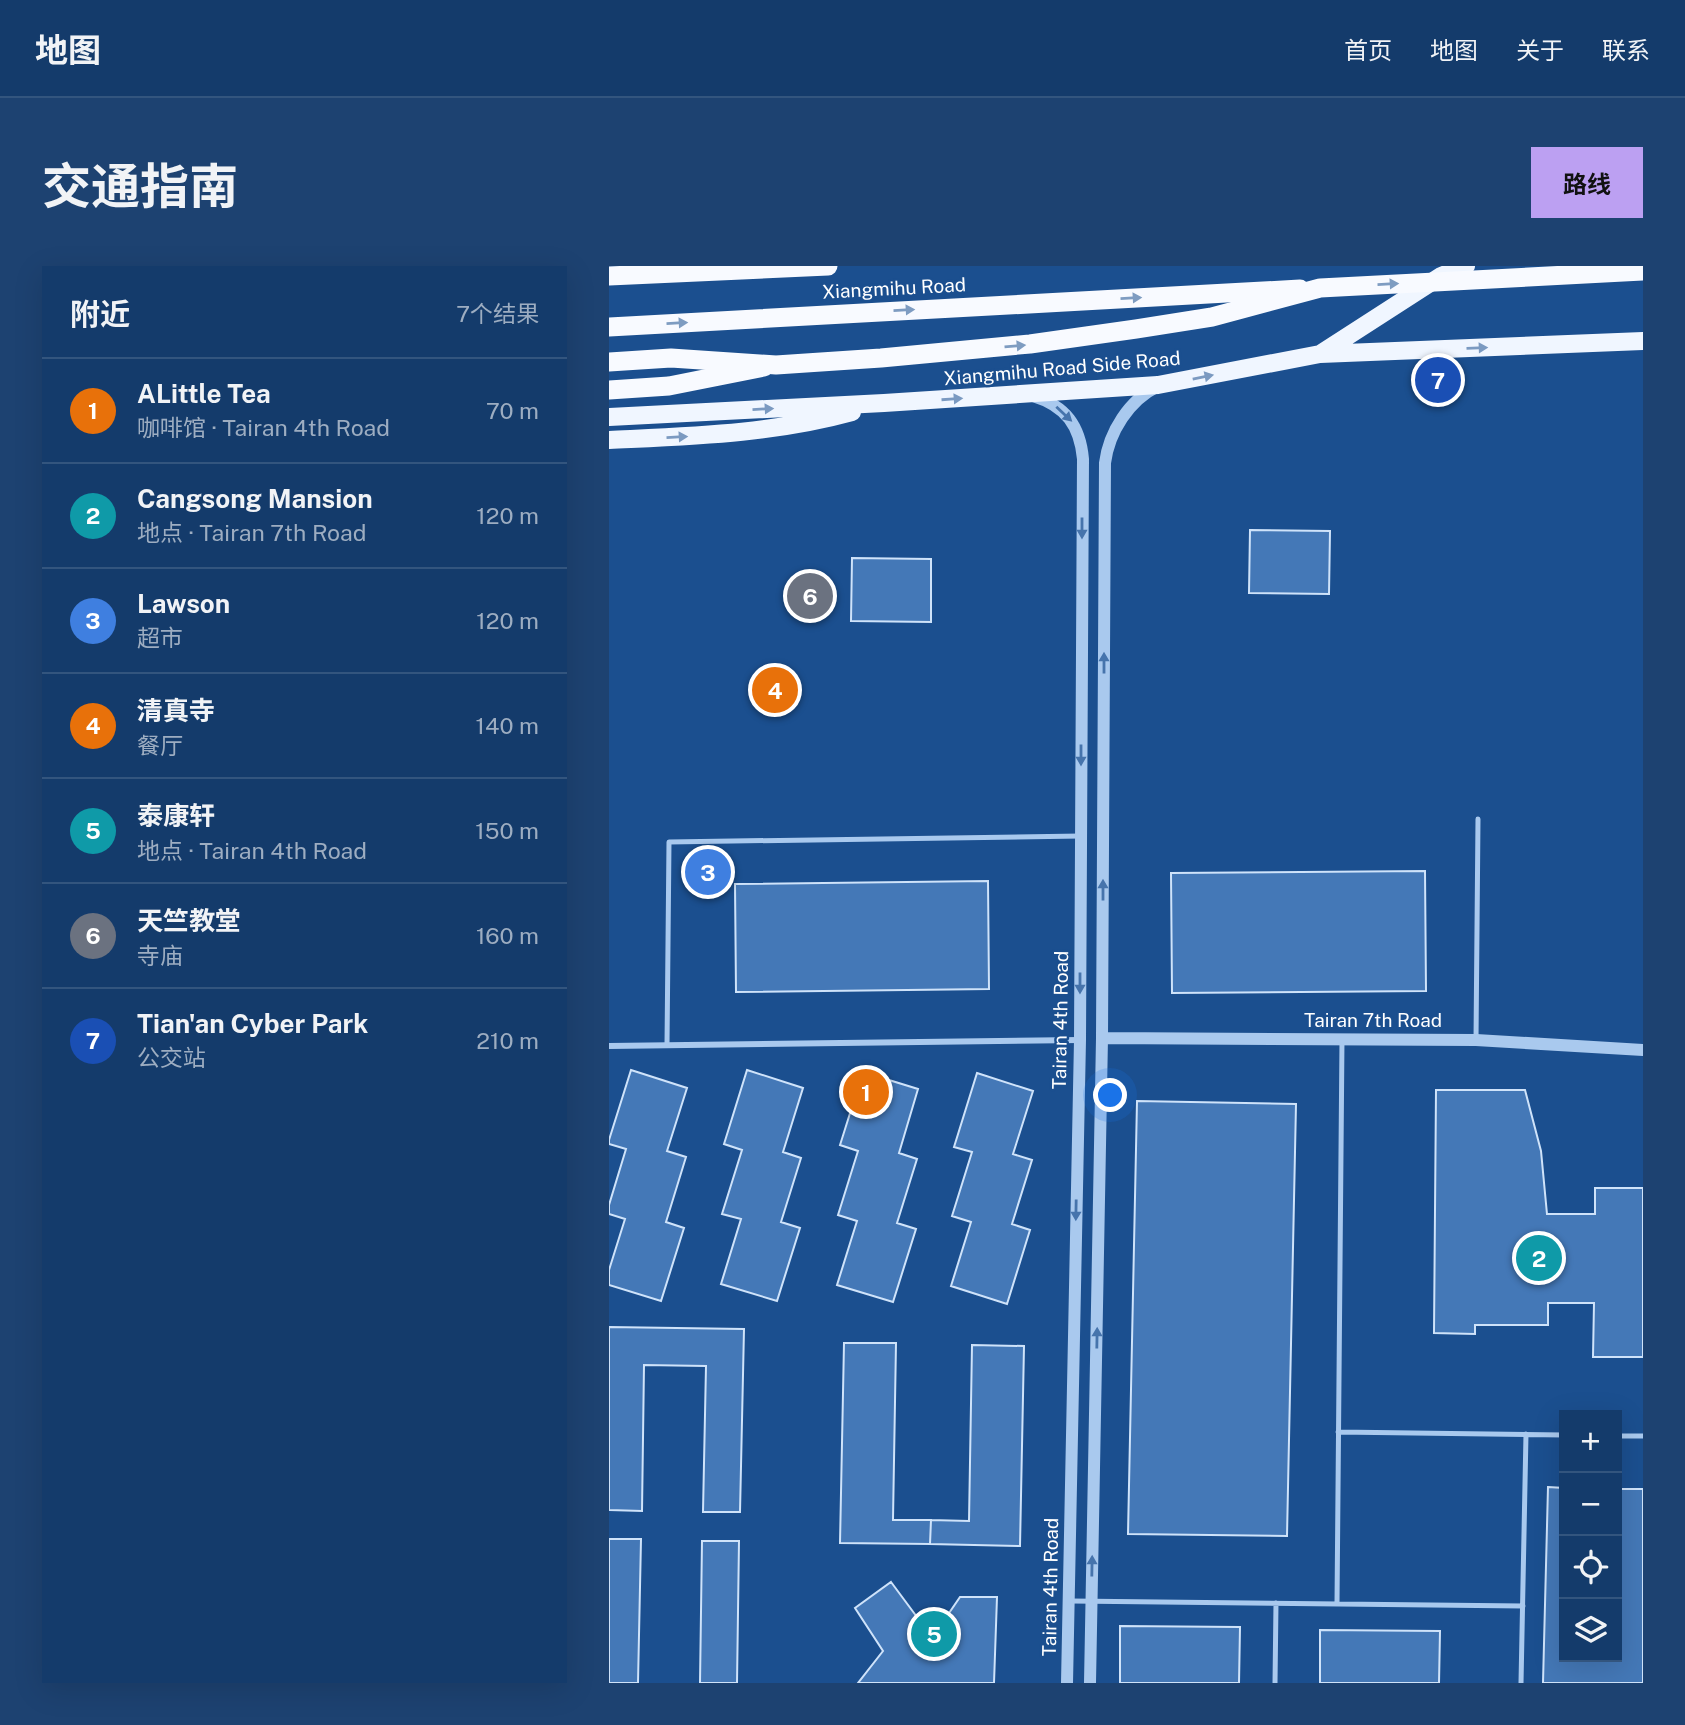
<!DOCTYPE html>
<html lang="zh">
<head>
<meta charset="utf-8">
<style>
	body { margin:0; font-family:"Public Sans","Noto Sans SC",sans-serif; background:#1d4271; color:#f1f3f6 }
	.controls { position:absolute; right:21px; bottom:21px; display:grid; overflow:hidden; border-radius:0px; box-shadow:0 7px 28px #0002 }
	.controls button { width:63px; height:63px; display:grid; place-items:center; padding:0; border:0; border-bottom:2px solid #33557e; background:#143b6b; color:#f1f3f6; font:35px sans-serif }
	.you { position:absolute; left:502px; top:830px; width:24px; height:24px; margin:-18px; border:5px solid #fff; border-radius:50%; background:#1a73e8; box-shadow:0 0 0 10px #1a73e833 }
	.badge { display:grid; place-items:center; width:46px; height:46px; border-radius:50%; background:#bca0f2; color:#fff; font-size:23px; font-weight:700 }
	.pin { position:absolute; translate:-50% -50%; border:4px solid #fff; box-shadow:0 2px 7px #0006 }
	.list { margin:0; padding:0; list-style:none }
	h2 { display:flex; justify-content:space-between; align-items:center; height:91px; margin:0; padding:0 28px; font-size:30px }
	h2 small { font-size:23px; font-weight:400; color:#9dadc1 }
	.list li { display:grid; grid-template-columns:46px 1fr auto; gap:21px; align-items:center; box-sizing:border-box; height:105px; padding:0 28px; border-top:2px solid #33557e }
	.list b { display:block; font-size:26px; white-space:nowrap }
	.list p { margin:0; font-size:23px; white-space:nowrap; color:#9dadc1 }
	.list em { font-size:23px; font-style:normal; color:#9dadc1 }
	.icon { flex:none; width:38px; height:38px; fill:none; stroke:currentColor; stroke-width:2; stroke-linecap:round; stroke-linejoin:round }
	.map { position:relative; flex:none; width:1034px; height:1417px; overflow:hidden; border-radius:0px }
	header { display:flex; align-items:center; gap:42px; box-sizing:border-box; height:98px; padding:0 35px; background:#143b6b; border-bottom:2px solid #33557e }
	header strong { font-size:33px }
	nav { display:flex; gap:38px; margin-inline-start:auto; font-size:24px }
	.intro { display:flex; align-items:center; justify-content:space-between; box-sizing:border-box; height:168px; padding:0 42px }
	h1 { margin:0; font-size:49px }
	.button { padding:18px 32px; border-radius:0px; background:#bca0f2; color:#111; font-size:24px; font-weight:700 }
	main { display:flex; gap:42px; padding:0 42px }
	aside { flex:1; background:#143b6b; border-radius:0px; box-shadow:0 7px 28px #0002 }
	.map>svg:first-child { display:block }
	.building { fill:#4478b7; stroke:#cfe3fa; stroke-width:2 }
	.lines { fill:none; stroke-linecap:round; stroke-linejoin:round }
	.service { stroke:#a9c9ee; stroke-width:5 }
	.pedestrian { stroke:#a9c9ee; stroke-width:6 }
	.tertiary { stroke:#a9c9ee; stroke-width:12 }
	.primary { stroke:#f0f6ff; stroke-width:18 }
	.trunk { stroke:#f8faff; stroke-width:19 }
	.trunk-bridge { stroke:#f8faff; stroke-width:19 }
	.oneway { fill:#7e9cc1 }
	.oneway2 { fill:#7b9ac1 }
	.oneway3 { fill:#4674ac }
	.labels { text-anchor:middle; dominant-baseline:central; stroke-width:5; stroke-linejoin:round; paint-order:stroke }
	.street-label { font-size:19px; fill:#fff; stroke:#1b4f8f }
</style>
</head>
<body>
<header>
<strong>地图</strong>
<nav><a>首页</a><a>地图</a><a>关于</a><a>联系</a></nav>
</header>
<div class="intro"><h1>交通指南</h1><a class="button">路线</a></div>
<main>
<aside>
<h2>附近<small>7个结果</small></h2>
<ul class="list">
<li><span class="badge" style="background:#e8710a">1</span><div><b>ALittle Tea</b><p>咖啡馆 · Tairan 4th Road</p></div><em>70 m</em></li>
<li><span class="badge" style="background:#0f9aa8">2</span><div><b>Cangsong Mansion</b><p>地点 · Tairan 7th Road</p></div><em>120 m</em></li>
<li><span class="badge" style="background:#3f7fe0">3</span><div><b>Lawson</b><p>超市</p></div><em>120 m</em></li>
<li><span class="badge" style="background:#e8710a">4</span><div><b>清真寺</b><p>餐厅</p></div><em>140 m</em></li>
<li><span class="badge" style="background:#0f9aa8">5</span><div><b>泰康轩</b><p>地点 · Tairan 4th Road</p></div><em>150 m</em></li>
<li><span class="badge" style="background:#6b7280">6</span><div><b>天竺教堂</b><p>寺庙</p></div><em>160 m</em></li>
<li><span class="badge" style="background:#1a4fb4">7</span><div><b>Tian'an Cyber Park</b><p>公交站</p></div><em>210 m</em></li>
</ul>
</aside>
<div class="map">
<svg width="1034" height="1417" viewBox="0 0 1034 1417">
	<rect width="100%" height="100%" fill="#1b4f8f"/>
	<path class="building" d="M641,264L721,265L720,328L640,327Z
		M243,292L322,293V356L242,355Z
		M816,605L817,725L563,727L562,607Z
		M379,615L380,723L127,726L126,618Z
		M22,804L78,822L58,885L77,891L57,956L75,962L52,1035L0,1019V1004L16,953L0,948V939L17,883L0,878V874Z
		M138,804L194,822L174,886L192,892L172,956L191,962L168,1035L112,1018L132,953L113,948L133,884L115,878Z
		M254,806L309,823L290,887L308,893L288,957L307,963L284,1036L228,1019L248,955L229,949L249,885L231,879Z
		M368,807L424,825L404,888L423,894L403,958L421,964L398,1038L342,1020L362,956L343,950L363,886L345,881Z
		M827,824H916L932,885L938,948H986V922H1034V1091H984L985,1037H939V1059H866V1068L825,1067Z
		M528,835L687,838L678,1270L519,1268Z
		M0,1061L135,1063L131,1246H94L97,1100L35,1099L33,1245L0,1244Z
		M235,1077H287L284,1254H322L321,1278L231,1277Z
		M363,1079L415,1080L411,1280L321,1278L322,1254L360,1255Z
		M939,1221L955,1222V1391H1008V1223H1034V1417H934Z
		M0,1273H32L29,1417H0Z
		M93,1275H130L128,1417H91Z
		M282,1316L308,1351L338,1350L351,1331H388L385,1417H249L274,1385L246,1342Z
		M511,1360L631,1361L630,1417H511Z
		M711,1364L831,1365L830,1417H711Z"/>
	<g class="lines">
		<path class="service" d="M867,774L869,553
			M58,779L60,576L472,570
			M729,1166L955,1169
			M1008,1170H1034
			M462,1335L914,1340
			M728,1338L733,773
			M666,1417L667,1337
			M912,1417L917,1168"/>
		<path class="pedestrian" d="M0,780L471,774"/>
		<path class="tertiary" d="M424,130C457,140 471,160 474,193L471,774L458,1417
			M493,772L867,774L1034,784
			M481,1417L493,772L496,197C500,166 520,134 549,120"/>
		<path class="primary" d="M711,88L832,10L857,0
			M0,151L275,137L549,119L711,88L1034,75
			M0,174C82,170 163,168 243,146"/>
		<path class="trunk" d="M0,10L219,0
			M0,61L691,23
			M0,124L60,120L155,101"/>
		<path class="trunk-bridge" d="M0,96L62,92L167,99L272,92L421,78L527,63L603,51L711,22L1034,5"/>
	</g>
	<defs><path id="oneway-solid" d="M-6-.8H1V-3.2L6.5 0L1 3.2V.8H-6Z" transform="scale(1.75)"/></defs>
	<g class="oneway">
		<use href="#oneway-solid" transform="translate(779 18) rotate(-3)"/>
		<use href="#oneway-solid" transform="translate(522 32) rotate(-3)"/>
		<use href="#oneway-solid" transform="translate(295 44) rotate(-3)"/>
		<use href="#oneway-solid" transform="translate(68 57) rotate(-3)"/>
		<use href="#oneway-solid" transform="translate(406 80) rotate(-5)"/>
	</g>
	<g class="oneway2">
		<use href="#oneway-solid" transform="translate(868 82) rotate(-2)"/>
		<use href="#oneway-solid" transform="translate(594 111) rotate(-11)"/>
		<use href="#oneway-solid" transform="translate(343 133) rotate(-4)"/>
		<use href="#oneway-solid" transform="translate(154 143) rotate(-3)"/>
		<use href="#oneway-solid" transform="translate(68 171) rotate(-3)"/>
	</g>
	<g class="oneway3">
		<use href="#oneway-solid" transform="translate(455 148) rotate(43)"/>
		<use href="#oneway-solid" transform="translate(473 262) rotate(90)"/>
		<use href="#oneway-solid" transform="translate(495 397) rotate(-90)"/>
		<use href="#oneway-solid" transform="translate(472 489) rotate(90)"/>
		<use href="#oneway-solid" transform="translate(494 624) rotate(-90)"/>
		<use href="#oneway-solid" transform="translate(471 717) rotate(90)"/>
		<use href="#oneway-solid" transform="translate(467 944) rotate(91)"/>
		<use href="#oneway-solid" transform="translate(488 1072) rotate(-89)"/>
		<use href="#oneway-solid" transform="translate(483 1300) rotate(-89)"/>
	</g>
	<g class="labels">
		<g class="street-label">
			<text transform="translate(285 22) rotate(-3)">Xiangmihu Road</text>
			<text transform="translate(453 102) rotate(-5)">Xiangmihu Road Side Road</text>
			<text transform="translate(451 754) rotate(-89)">Tairan 4th Road</text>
			<text x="764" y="754">Tairan 7th Road</text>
			<text transform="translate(441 1321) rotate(-89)">Tairan 4th Road</text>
		</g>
	</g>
</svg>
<div class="controls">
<button>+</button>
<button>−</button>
<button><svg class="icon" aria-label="locate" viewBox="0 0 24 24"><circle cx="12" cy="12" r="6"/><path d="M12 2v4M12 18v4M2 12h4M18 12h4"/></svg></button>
<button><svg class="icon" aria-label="layers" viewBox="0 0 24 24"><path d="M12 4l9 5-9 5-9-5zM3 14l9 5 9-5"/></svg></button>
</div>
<div class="you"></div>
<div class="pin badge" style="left:257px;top:826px;background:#e8710a">1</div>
<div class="pin badge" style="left:930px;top:992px;background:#0f9aa8">2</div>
<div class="pin badge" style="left:99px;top:606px;background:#3f7fe0">3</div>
<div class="pin badge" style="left:166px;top:424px;background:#e8710a">4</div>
<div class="pin badge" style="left:325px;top:1368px;background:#0f9aa8">5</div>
<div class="pin badge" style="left:201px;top:330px;background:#6b7280">6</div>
<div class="pin badge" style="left:829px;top:114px;background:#1a4fb4">7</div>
</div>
</main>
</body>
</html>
